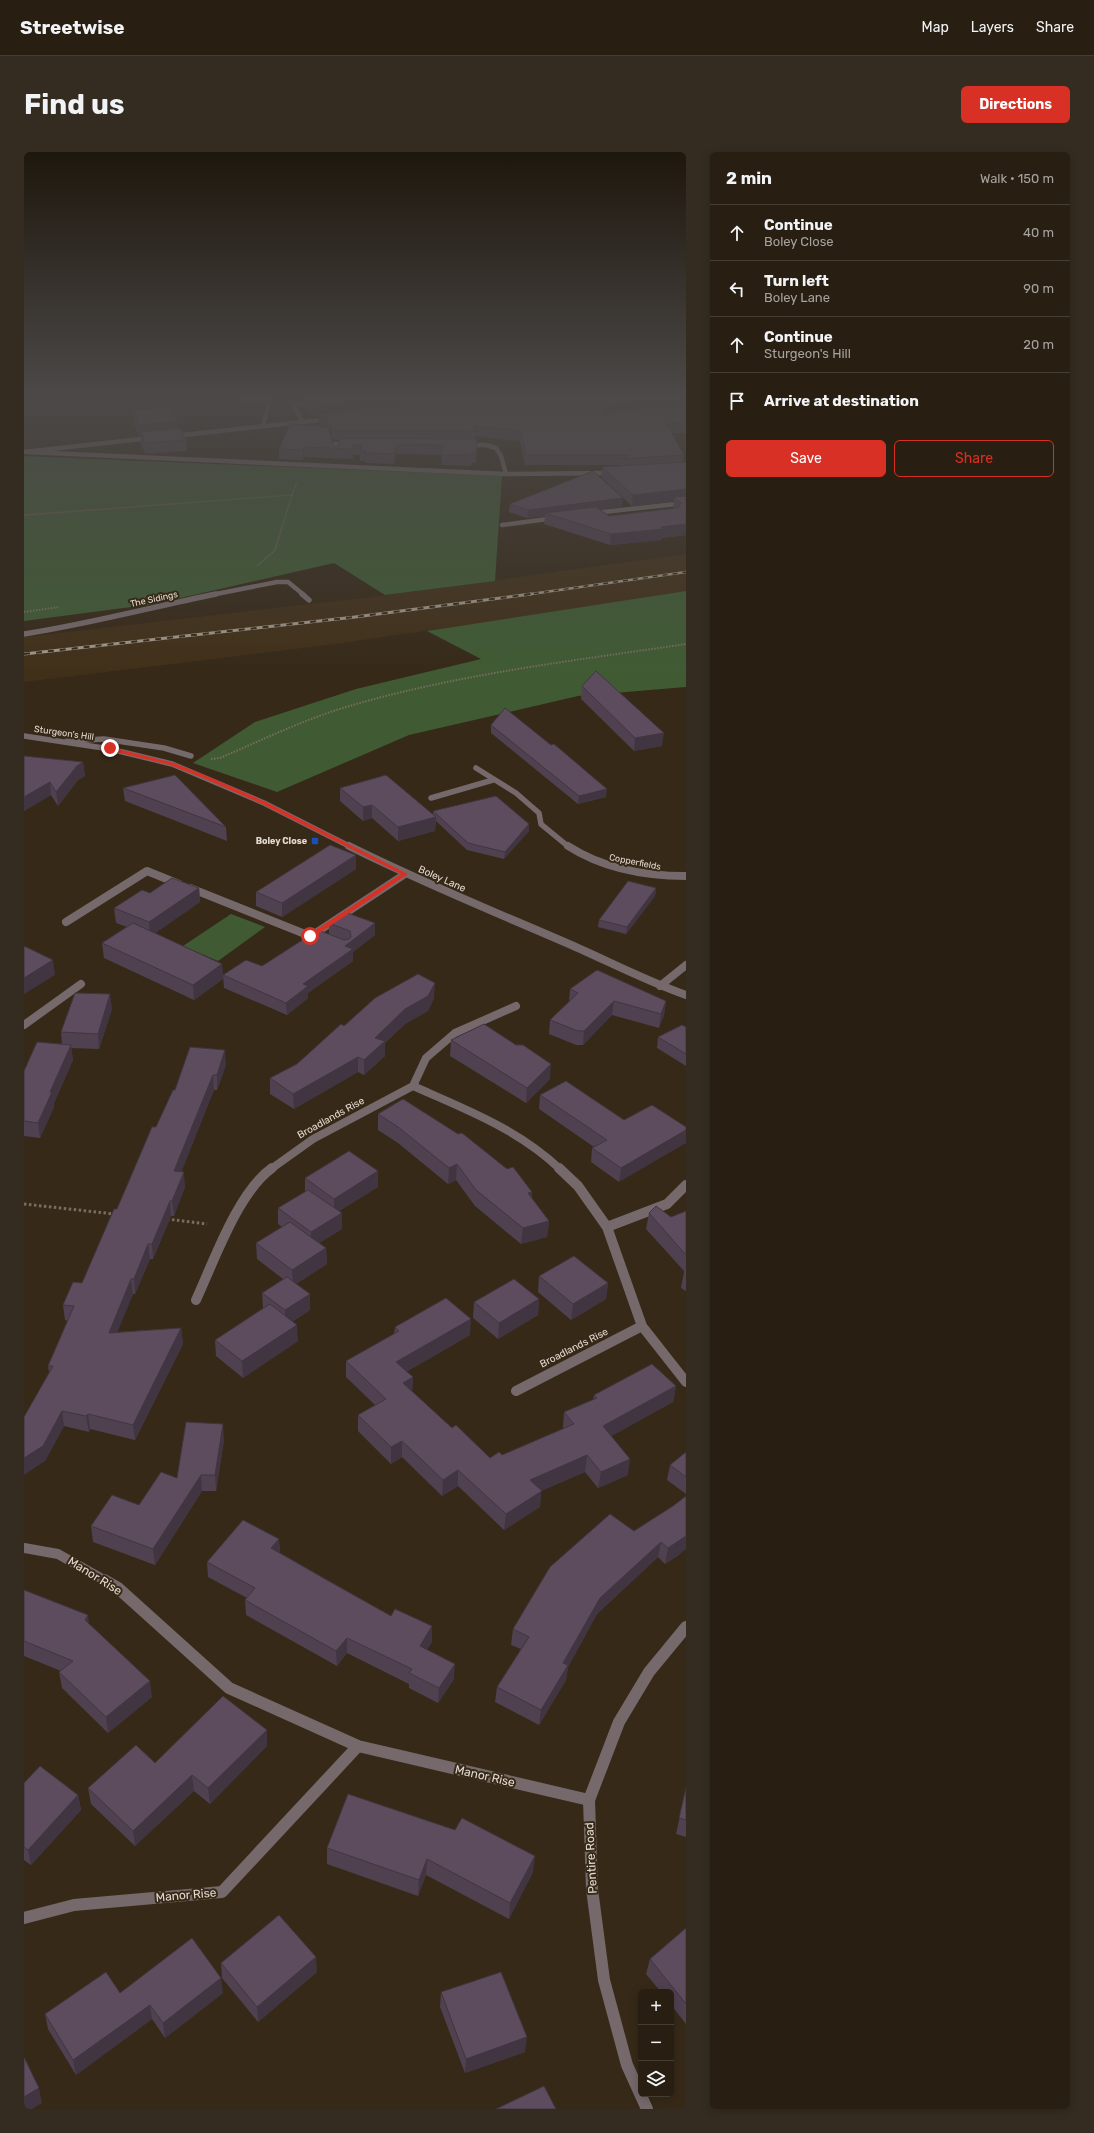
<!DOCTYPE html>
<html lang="en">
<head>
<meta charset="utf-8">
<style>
	body { margin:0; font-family:Rubik,sans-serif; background:#342c20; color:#f1f3f6 }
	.controls { position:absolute; right:12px; bottom:12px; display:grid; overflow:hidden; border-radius:6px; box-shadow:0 2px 10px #0003 }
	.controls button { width:36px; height:36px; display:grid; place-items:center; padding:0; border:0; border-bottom:1px solid #443d32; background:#281f12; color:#f1f3f6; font:20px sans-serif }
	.stop { position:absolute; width:12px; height:12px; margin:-9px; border:3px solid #d93025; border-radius:50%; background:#fff }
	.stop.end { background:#d93025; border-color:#fff; box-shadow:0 1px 4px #0008 }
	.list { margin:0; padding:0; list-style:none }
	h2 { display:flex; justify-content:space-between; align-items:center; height:52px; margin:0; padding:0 16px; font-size:17px }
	h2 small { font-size:13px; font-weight:400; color:#a5a29f }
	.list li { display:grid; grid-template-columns:26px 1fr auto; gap:12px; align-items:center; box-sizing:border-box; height:56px; padding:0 16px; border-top:1px solid #443d32 }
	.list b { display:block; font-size:15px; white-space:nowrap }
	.list p { margin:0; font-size:13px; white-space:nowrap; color:#a5a29f }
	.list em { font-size:13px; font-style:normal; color:#a5a29f }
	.actions { display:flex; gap:8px; padding:12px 16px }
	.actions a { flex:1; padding:9px 0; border:1px solid #d93025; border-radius:6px; text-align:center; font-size:14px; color:#d93025 }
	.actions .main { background:#d93025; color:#fff }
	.icon { flex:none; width:22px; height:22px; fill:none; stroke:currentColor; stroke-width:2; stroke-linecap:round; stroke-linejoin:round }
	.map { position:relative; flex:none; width:662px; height:1957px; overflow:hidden; border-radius:6px }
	header { display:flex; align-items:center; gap:24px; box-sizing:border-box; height:56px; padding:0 20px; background:#281f12; border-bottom:1px solid #443d32 }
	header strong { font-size:19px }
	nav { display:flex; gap:22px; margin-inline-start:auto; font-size:14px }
	.intro { display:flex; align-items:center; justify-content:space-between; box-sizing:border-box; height:96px; padding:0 24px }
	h1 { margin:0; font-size:28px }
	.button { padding:10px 18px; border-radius:6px; background:#d93025; color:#fff; font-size:14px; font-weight:700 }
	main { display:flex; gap:24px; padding:0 24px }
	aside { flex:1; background:#281f12; border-radius:6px; box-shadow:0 2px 10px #0003 }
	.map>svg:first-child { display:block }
	.built { fill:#413019 }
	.green { fill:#405b34 }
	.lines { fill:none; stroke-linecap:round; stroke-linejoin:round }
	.path-far2 { stroke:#786d5e; stroke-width:1.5; stroke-dasharray:1 1; stroke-linecap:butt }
	.path-far1 { stroke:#786d5e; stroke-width:2; stroke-dasharray:1.5 1.5; stroke-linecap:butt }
	.path { stroke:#786d5e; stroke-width:3; stroke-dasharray:2.5 2.5; stroke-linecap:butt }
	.service-far1 { stroke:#75696b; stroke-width:4.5 }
	.service { stroke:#75696b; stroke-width:5.5 }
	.minor-far4 { stroke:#75696b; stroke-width:4.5 }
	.minor-far3 { stroke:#75696b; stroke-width:5.5 }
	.minor-far2 { stroke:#75696b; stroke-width:8 }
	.minor-far1 { stroke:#75696b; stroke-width:10 }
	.minor { stroke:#75696b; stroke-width:12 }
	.tertiary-far2 { stroke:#75696b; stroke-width:4.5 }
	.tertiary-far1 { stroke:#75696b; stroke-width:5.5 }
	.tertiary { stroke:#75696b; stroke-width:8 }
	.rail-far1-casing { stroke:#a3998b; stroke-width:2.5 }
	.rail-casing { stroke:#a3998b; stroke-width:3 }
	.rail-far1 { stroke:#362918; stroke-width:1.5; stroke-dasharray:5; stroke-linecap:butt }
	.rail { stroke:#362918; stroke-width:2; stroke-dasharray:6; stroke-linecap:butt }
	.wall { fill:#504150; fill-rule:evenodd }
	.shaded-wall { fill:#413541 }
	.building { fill:#5d4c5d; stroke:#413541 }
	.route { fill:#d93025 }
	.transit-dot { fill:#1a4fb4; stroke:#362918; stroke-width:1.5 }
	.labels { text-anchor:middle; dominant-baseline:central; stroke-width:4; stroke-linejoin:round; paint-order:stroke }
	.far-street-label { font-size:9px; fill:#e3dacf; stroke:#362918 }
	.far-poi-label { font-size:9px; font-weight:bold; fill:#e3dacf; stroke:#362918; text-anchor:end }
	.street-label { font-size:10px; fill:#e3dacf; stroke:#362918 }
	.near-street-label { font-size:12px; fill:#e3dacf; stroke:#362918 }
</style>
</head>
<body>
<header>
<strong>Streetwise</strong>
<nav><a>Map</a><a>Layers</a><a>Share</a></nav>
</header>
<div class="intro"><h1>Find us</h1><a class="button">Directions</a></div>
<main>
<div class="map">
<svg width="662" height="1957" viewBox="0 0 662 1957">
	<rect width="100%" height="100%" fill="#362918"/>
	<path class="built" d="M662,402V439L572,454L311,492L0,530V485L364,443Z"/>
	<path class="green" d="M0,304L478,324L471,429L361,443L310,411L130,452L0,469Z
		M662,439V535L554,544L385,583L253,640L169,611L231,570L332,537L457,507L403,479Z
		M207,762L241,775L194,809L159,794Z"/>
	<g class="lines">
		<path class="path-far2" d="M0,363L268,343L273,330
			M233,414L251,398L268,343"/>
		<path class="path-far1" d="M0,460L35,455
			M187,607L196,606C238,588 279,568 322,555C433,522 548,509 662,492"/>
		<path class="path" d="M0,1052L90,1062
			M143,1067L183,1072"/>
		<path class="service-far1" d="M221,247H246
			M279,270L270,255L273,252L290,250
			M239,274L246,247
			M643,353L662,351"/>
		<path class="service" d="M43,589L80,587L140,596L167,604"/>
		<path class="minor-far4" d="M311,292H325
			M443,293H462L472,296L477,304L482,322
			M3,300L482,322L587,321
			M570,361L643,353
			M478,373L531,366
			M187,443L253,430H264L280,443"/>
		<path class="minor-far3" d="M278,442L285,448
			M0,482C65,472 128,455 192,442
			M452,616L492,641L515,661L517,672L545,695
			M407,646L469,628"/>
		<path class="minor-far2" d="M544,694C580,717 620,724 662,724
			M166,736L286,784
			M42,770L123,719L155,732
			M287,784L381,722
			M636,834L662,813
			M0,873L57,832
			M389,934C441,957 494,977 536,1017
			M247,1017L289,987L389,934L402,906L431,881L492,854"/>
		<path class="minor-far1" d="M535,1016L554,1034L583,1075L618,1174L662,1230
			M583,1075L643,1052L662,1033
			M172,1148C190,1109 214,1040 248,1016
			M492,1239L618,1174
			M0,1396L34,1402L82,1429"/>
		<path class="minor" d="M80,1428L94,1436L205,1536L334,1594L565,1648
			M0,1766L50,1753L198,1740L334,1594
			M623,1957L603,1913L580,1828L568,1737L565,1648L595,1570L625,1520L662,1475"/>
		<path class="tertiary-far2" d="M150,284L305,267
			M0,300L126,286"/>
		<path class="tertiary-far1" d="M0,584L86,597L148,612L240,651L327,695"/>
		<path class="tertiary" d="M325,694C397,730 471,760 545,792C584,809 622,829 662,843"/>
		<defs>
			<path id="rail-far1" d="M500,443L662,420"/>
			<path id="rail" d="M0,502L331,465L507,442"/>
		</defs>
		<use href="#rail-far1" class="rail-far1-casing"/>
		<use href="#rail" class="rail-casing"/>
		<use href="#rail-far1" class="rail-far1"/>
		<use href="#rail" class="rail"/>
	</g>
	<path class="wall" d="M280,247H662V281H647L660,303L659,310L662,383L638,386V388L586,393L520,372L521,364L503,366L485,360L486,352L598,355L576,357L585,364L649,356L650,349L608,354L577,325L578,315L595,314V313H501L496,289L451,284V287L453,296L452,311H447V314L418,313L417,303L372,302L370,312L341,311V309H336V303H329V307L280,305L279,308L255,307V297L298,274L295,271L294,264L288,265L280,255ZM308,286L312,288H315V292L312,295L309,293L307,287Z
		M109,259L153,269L154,276L162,288L163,299L121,302L117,291V283L115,284L109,270Z
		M558,534L638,594L610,599L557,547Z
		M467,573L582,645L554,652L467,581Z
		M0,604L59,610L61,624L54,628L34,654L27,643L0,659Z
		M99,636L202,675L203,689L101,649Z
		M316,636L409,662V659L505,672V679L480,707L443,698L412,669L411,679L374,689L348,666L339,669L316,649Z
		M332,703V717L258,765L232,754V740Z
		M175,736L176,750L131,781L198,812L199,827L170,848L80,806L78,791L103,775L92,771L90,756Z
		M632,736L631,744L602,782L574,775L575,768Z
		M305,771H351V783L329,800V809L284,841V846L263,863L200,836L199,823L238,814L305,782Z
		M546,837L642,849L640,863L635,876L588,863L559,893H552L525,882L526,868L545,850Z
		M410,846L404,859L381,872L361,891V904L340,923L334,920L270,957L246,942V926L273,912L320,874Z
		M88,857L75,897L47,896L49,908L30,951V955L16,986L0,984V919L38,892L37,880Z
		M662,875V914L633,896L634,885Z
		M427,888L526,927L502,951L426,904Z
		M202,913L193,938H190L157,1019L161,1035L150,1064H147L129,1107H126L111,1142H109L93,1180L157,1176L159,1192L111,1288L66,1277L65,1280L40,1274L21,1309L25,1220L24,1214L44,1169L41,1168L39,1153L58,1131L93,1057L151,938Z
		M516,943L600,968L628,953L595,1030L567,1010L568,996L570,995L515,957Z
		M354,962L508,1040V1046L525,1069L523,1085L497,1092L451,1054L432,1028L424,1032L374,991L354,978Z
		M354,1019V1035L315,1059L318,1077L295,1091L302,1096L303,1112L272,1132L286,1142V1158L268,1170L274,1189L219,1226L192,1204L191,1188L239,1156L238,1141L259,1127L233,1107L232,1091L258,1075L254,1072V1056L281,1040V1026Z
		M662,1059V1139L657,1136L660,1120V1119L622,1077L625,1061L647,1065Z
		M515,1124L584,1131L582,1147L547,1168L514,1140Z
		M515,1147L514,1163L474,1187L449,1166L450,1150Z
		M371,1175L446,1183L382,1220L389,1225L388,1240L428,1276L466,1306L478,1303L539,1277V1276L540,1260L569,1248L570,1243L652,1234L649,1250L587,1284L604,1323L574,1336L561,1320L517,1339L516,1355L480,1378L434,1334L418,1344L378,1305L367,1312L334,1279V1263L351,1253L322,1225V1209L370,1182Z
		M200,1288L192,1339H178L131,1413L69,1390L67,1374L115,1353L153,1326Z
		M662,1300V1342L643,1328L646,1313Z
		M649,1354L655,1403L641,1412L634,1405L573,1462L544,1515L542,1528L515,1573L471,1550L473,1535L497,1497L487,1493L489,1477L610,1379Z
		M255,1387L256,1401L367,1464L408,1474V1490L403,1497L430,1527L414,1551L385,1536V1532L323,1501L313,1514L222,1463L221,1448L223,1446L184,1425L183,1410Z
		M0,1438L65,1472L128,1545L84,1581L38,1536L35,1520L37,1519L0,1504Z
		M243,1578V1594L186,1652L170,1639L111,1694L67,1652L64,1636L131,1611Z
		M0,1631L54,1643L57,1658L7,1713L0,1708Z
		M662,1636V1685L652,1682Z
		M303,1696L509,1720L485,1767L402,1723L394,1744L303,1712Z
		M662,1776V1872L647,1853V1840H637L622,1822L626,1807Z
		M197,1811L293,1820L234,1870L198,1826Z
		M417,1840L501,1900L441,1921L416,1855Z
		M96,1841H199L141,1886L128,1867L52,1923L24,1877L21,1862Z"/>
	<path class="shaded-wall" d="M363,247H451L294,262V264L288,265L287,255Z
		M662,247V256L579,264L577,259L580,255L592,252Z
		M153,269L154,279L117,280V283L115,284L114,273Z
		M308,276V286L305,288V278Z
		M373,292L372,302L370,312V302Z
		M280,295V305L279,308V298Z
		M662,337V348L650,345V349L608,354L609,343Z
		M599,346L598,355L528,363L521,361V364L503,366L504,358Z
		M662,372V383L638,386V388L586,393L587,382L637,375Z
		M640,581L638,594L610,599L611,586Z
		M59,610L61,624L54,628L34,654L32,640L53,614Z
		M26,630L27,643L0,659V645Z
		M583,637L582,645L554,652L555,644Z
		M348,653V666L339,669V655Z
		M412,665L411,679L374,689V675Z
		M505,672V679L480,707L481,700Z
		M332,703V717L258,765V751Z
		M175,736L176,750L126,785L125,770Z
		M632,736L631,744L602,782L603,775Z
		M351,771V783L329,800V809L284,841V846L263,863L262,851L279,832L321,794Z
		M29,808L31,823L0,842V826Z
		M198,812L199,827L170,848L169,833Z
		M411,831L410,846L404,859L381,872L361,891V904L340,923V908L351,886L381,857Z
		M86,842L88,857L75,897L74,882Z
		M590,849L588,863L559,893L560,879Z
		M642,849L640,863L635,876L637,862Z
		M47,893L49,908L30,951V955L16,986L14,971L26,940Z
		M201,898L202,913L193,938V923Z
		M334,905V920L270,957L269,942Z
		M527,912L526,927L502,951L503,936Z
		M189,923L190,938L152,1034L150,1019Z
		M662,978V991L595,1030L597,1016Z
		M433,1012L432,1028L424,1032L425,1016Z
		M354,1019V1035L310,1062V1047Z
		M160,1020L161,1035L150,1064L148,1049Z
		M508,1040L507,1055L504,1041Z
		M146,1049L147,1064L129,1107L128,1092Z
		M318,1061V1077L287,1096V1080Z
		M525,1069L523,1085L497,1092L499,1076Z
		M124,1092L126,1107L111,1142L110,1127Z
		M302,1096L303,1112L269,1134L268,1118Z
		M107,1127L109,1142L87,1196L85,1181Z
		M584,1131L582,1147L547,1168L549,1152Z
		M286,1142V1158L261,1174V1158Z
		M515,1147L514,1163L474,1187L475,1171Z
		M447,1167L446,1183L371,1226L372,1210Z
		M273,1173L274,1189L219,1226L218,1209Z
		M157,1176L159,1192L111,1288L109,1273Z
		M389,1225L388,1242L379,1231Z
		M652,1234L649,1250L577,1290L579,1274Z
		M38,1259L40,1274L21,1309L0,1323V1306Z
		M64,1262L66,1277L65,1280L62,1264Z
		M199,1272L200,1288L192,1339L191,1323Z
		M378,1289V1305L367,1312V1295Z
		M563,1303L561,1320L517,1339L516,1355L480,1378L482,1362L506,1328Z
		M606,1307L604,1323L574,1336L577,1320Z
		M434,1318V1334L418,1344L419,1328Z
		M177,1323L178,1339L131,1413L129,1397Z
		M662,1384V1397L655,1403L641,1412L644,1396Z
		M255,1387L256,1402L247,1396Z
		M637,1390L634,1405L573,1462L544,1515L542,1528L515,1573L517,1558L539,1511L576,1446Z
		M64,1463L66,1480L61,1468Z
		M408,1474V1490L396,1509V1494Z
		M323,1486V1501L313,1514L312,1499Z
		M431,1512L430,1527L414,1551L415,1536Z
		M126,1529L128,1545L84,1581L82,1565Z
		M243,1578V1594L186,1652L184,1636Z
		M168,1623L170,1639L111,1694L109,1679Z
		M54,1643L57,1658L7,1713L4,1698Z
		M511,1704L509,1720L485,1767L486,1751Z
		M403,1707L402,1723L394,1744L395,1728Z
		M292,1805L293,1820L234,1870L233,1855Z
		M197,1826L199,1841L141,1886L139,1871Z
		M126,1853L128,1867L52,1923L49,1908Z
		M503,1885L501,1900L441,1921L442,1907Z
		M15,1936L18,1951L8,1957H0V1945Z"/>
	<path class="building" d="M281,247H363L287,255Z
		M432,247H662L592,252L580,255L577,259L581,262L593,259L662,254V271H642L660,303L596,307L606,303H502L497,279L450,274L451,279L312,278L308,276L305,278L309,293L312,295L315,292V286L452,287L453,296L452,301H447V303H418V293L373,292L370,302L341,301L342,299H336L338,293H329V297L280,295L279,298L255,297L266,272L308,275L294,262Z
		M147,255L153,269L114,273L109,259Z
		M156,276L162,288L121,291L117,280Z
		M662,310V337L609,343L578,315Z
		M569,319L599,346L504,358L486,352Z
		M662,344V372L637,375L639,377L587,382L521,361L572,355L585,364L654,356L657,351L650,345Z
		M572,519L640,581L611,586L558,534Z
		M481,556L527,593L530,592L583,637L555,644L467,573Z
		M0,604L59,610L53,614L32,640L26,630L0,645Z
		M151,623L202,675L99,636Z
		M362,623L412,665L374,675L348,653L339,655L316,636Z
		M472,644L505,672L481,700L444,691L409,659Z
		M306,693L332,703L258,751L232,740Z
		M148,726L175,736L125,770L90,756L118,738L126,741Z
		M604,729L632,736L603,775L575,768Z
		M321,760L351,771L321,794L329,797L279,832L284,834L262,851L199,823L222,808L238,814L294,778L320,788L325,787L327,785L326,779L305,771Z
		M109,771L198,812L169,833L78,791Z
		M0,794L29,808L0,826Z
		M573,818L642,849L637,862L590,849L560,879H554L526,868L554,841L546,837Z
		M394,822L411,831L404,844L381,857L351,886L361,889L340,908L334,905L269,942L246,926L273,912L317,872L320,874L351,846Z
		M51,841L86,842L74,882L37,880Z
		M460,872L492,893H499L527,912L503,936L427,888Z
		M658,873L662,875V902L634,885Z
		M13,890L47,893L26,940H28L14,971L0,969V919Z
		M166,895L201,898L193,923H189L150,1019L160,1020L148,1049H146L128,1092H124L110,1127H107L85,1181L157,1176L109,1273L64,1262L62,1264L38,1259L19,1294L0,1306V1265L29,1214H24L50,1154L39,1153L49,1130L58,1131L90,1057H93L128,975H132L149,938H151Z
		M542,929L600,968L628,953L662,975V978L597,1016L568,996L583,988L516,943Z
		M379,947L434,982L438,981L483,1017L489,1015L508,1040L504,1041L525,1069L499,1076L452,1038L433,1012L425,1016L374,975L354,962Z
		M325,999L354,1019L310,1047L281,1026Z
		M284,1038L318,1061L287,1080L254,1056Z
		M632,1054L647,1065L662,1059V1103L625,1061Z
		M266,1070L302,1096L268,1118L232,1091Z
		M550,1104L584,1131L549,1152L515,1124Z
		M263,1125L286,1142L261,1158L238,1141Z
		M490,1127L515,1147L475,1171L450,1150Z
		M422,1146L447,1167L372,1210L389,1225L379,1231L428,1276L432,1273L466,1306L475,1300L478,1303L550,1272L540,1260L573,1246L570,1243L628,1212L652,1234L579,1274L606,1307L577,1320L563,1303L506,1328L518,1339L482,1362L434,1318L419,1328L378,1289L367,1295L334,1263L362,1247L322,1209L375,1179L371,1175Z
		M246,1152L273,1173L218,1209L191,1188Z
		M162,1270L199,1272L191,1323H177L129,1397L67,1374L88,1343L115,1353L137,1320L153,1326Z
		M662,1300V1325L646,1313Z
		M662,1344V1384L644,1396L637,1390L576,1446L539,1511L544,1513L517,1558L473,1535L505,1485L489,1477L526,1415L586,1362L610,1379L649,1354Z
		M219,1368L255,1387L247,1396L301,1427L367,1464L371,1457L408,1474L396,1494L431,1512L415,1536L385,1521L388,1517L323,1486L312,1499L221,1448L231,1436L183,1410Z
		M0,1438L64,1463L61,1468L126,1529L82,1565L35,1520L49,1509L0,1489Z
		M199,1544L243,1578L184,1636L168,1623L109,1679L64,1636L112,1593L131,1611Z
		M16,1614L54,1643L4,1698L0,1695V1631Z
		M662,1636V1668L655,1666Z
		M324,1642L431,1678L438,1666L511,1704L486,1751L403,1707L395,1728L303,1696Z
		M255,1763L292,1805L233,1855L197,1811Z
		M662,1776V1852L626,1807Z
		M168,1786L197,1826L139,1871L126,1853L49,1908L21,1862L82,1820L96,1841Z
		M477,1820L503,1885L442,1907L417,1840Z
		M0,1905L15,1936L0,1945Z
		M520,1934L532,1957H472Z"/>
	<linearGradient id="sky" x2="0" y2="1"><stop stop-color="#1e170d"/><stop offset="0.47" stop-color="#4c4948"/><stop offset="1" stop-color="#4c4948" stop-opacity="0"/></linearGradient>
	<rect width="662" height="521" fill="url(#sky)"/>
	<path class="route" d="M86,595L150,611L183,624L242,650L384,722L288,786H284V783L377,722L238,652L179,626L146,613L84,598Z"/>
	<rect class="transit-dot" x="287" y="685" width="8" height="8" rx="2"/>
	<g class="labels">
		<g class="far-street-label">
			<text transform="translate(130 447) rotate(-12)">The Sidings</text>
			<text transform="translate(40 581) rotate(8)">Sturgeon's Hill</text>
			<text transform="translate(611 710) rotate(11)">Copperfields</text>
		</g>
		<g class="far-poi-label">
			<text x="283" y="689">Boley Close</text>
		</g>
		<g class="street-label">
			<text transform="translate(418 727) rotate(24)">Boley Lane</text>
			<text transform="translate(307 966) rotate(-29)">Broadlands Rise</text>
			<text transform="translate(550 1196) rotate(-27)">Broadlands Rise</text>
		</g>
		<g class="near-street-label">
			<text transform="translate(71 1424) rotate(32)">Manor Rise</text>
			<text transform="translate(461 1624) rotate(13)">Manor Rise</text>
			<text transform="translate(567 1706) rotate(-93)">Pentire Road</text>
			<text transform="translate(162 1743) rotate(-5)">Manor Rise</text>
		</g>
	</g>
</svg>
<div class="controls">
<button>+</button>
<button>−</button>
<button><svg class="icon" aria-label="layers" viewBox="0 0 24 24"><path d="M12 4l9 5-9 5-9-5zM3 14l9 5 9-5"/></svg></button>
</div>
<div class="stop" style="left:286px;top:784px"></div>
<div class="stop end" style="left:86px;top:596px"></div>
</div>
<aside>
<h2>2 min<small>Walk · 150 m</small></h2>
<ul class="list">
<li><svg class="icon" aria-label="ahead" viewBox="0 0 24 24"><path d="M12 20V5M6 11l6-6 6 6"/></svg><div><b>Continue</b><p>Boley Close</p></div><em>40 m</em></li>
<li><svg class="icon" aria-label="left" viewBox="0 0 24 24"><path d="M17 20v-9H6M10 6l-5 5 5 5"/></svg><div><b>Turn left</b><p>Boley Lane</p></div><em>90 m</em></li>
<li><svg class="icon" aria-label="ahead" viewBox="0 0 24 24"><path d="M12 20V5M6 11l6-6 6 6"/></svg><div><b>Continue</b><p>Sturgeon's Hill</p></div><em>20 m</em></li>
<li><svg class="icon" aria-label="arrive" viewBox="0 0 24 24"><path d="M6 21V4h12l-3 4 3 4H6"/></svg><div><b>Arrive at destination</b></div></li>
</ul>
<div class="actions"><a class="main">Save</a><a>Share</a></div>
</aside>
</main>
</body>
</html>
